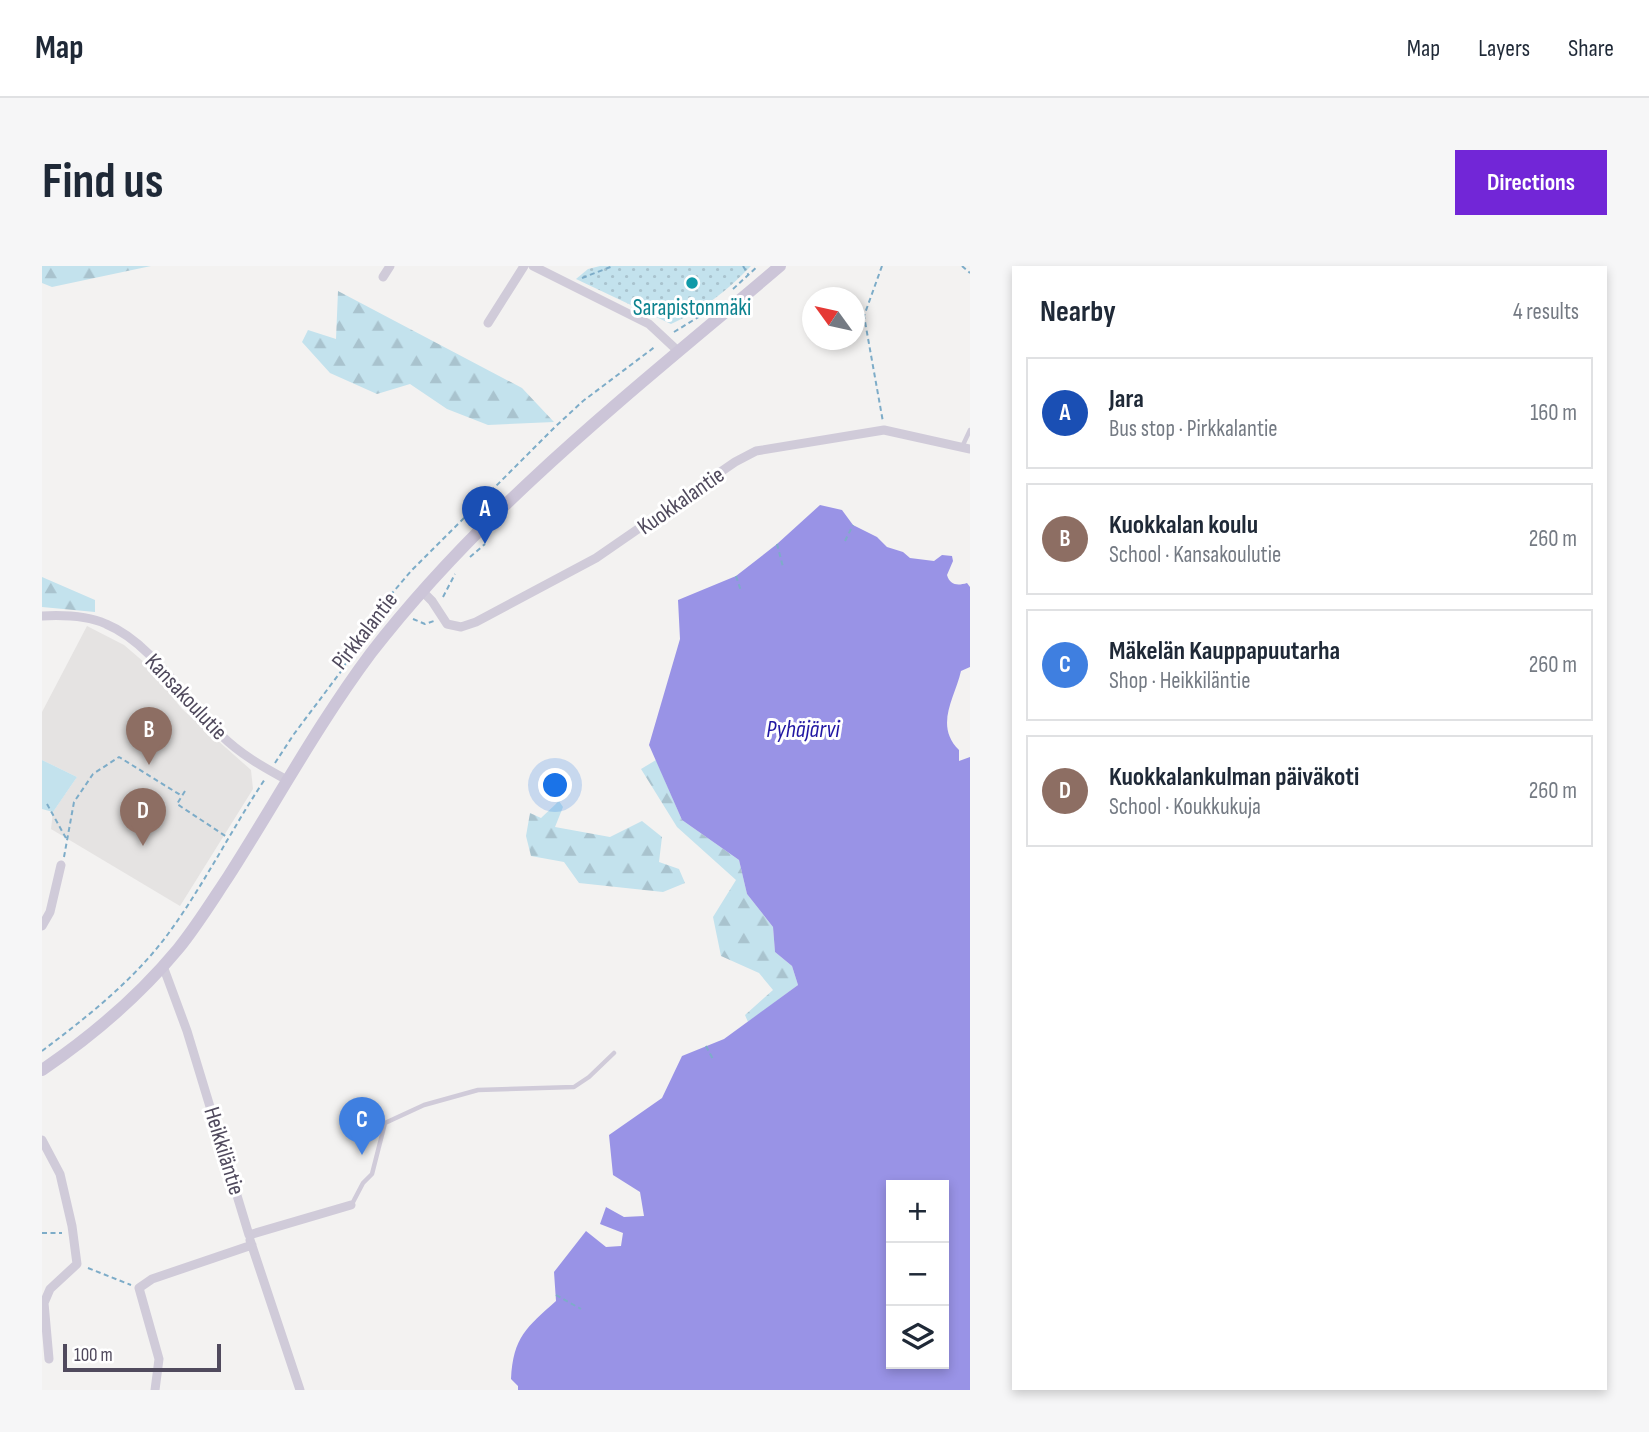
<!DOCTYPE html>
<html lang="en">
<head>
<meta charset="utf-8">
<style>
	body { margin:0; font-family:"Sofia Sans Condensed",sans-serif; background:#f6f6f7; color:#1f2937 }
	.controls { position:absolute; right:21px; bottom:21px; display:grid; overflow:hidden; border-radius:0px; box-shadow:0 4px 10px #0003 }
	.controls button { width:63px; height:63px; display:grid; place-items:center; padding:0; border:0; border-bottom:2px solid #e0e1e3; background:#fff; color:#1f2937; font:35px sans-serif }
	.compass { position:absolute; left:760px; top:21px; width:63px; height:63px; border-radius:50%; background:#fff; box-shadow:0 4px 10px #0003; rotate:303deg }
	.scale { position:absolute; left:21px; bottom:18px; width:158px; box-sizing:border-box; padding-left:7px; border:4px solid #504a5d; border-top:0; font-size:19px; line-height:24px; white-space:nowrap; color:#504a5d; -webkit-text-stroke:5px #fff; paint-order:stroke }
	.you { position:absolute; left:514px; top:520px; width:24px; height:24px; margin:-18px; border:5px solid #fff; border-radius:50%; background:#1a73e8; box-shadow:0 0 0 10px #1a73e833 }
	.badge { display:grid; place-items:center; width:46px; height:46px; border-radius:50%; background:#7226d7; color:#fff; font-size:23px; font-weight:700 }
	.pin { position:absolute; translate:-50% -58px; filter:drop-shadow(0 2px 4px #0008) }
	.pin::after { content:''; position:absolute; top:37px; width:24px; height:21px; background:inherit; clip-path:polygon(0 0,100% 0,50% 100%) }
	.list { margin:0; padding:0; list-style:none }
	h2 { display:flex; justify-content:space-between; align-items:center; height:91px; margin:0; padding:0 28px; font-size:30px }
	h2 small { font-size:23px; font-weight:400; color:#747a83 }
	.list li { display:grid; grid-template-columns:46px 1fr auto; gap:21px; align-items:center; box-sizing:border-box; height:112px; margin:0 14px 14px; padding:0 14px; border:2px solid #e0e1e3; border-radius:0px }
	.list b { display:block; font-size:26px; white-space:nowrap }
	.list p { margin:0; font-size:23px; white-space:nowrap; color:#747a83 }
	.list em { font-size:23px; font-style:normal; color:#747a83 }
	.icon { flex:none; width:38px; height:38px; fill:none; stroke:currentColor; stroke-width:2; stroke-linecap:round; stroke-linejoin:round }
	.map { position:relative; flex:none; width:928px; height:1124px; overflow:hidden; border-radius:0px }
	header { display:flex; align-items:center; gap:42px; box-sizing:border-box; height:98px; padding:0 35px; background:#fff; border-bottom:2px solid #e0e1e3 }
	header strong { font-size:33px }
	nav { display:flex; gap:38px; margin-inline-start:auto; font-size:24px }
	.intro { display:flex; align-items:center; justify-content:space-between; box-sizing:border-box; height:168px; padding:0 42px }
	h1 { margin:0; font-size:49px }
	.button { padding:18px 32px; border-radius:0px; background:#7226d7; color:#fff; font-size:24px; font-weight:700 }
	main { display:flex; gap:42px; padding:0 42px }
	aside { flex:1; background:#fff; border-radius:0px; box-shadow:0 4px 10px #0003 }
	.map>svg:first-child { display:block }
	.education { fill:#e5e3e2 }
	.grass { fill:url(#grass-dots) }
	.forest { fill:url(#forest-firs) }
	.garden { fill:#c3e2ed }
	.water { fill:#9993e6; fill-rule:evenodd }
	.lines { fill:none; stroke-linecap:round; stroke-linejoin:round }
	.path { stroke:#7dacc8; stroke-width:2; stroke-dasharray:5 3.5; stroke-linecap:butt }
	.lane { stroke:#d0cbd9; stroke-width:4.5 }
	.street { stroke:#d0cbd9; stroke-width:9 }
	.secondary { stroke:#ccc5d8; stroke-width:12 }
	.culture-dot { fill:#0f9aa8; stroke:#fff; stroke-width:2.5 }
	.labels { text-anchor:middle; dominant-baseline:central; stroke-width:6; stroke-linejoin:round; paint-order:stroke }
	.culture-label { font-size:23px; fill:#0d838f; stroke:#fff }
	.street-label { font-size:23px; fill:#504a5d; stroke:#fff }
	.water-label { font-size:24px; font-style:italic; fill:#2117a3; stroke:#fff }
</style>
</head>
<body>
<header>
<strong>Map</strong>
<nav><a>Map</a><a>Layers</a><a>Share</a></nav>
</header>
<div class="intro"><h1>Find us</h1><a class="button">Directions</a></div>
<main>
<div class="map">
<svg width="928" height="1124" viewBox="0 0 928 1124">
	<defs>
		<pattern id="grass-dots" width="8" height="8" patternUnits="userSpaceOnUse" patternTransform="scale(1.75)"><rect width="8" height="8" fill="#c3e2ed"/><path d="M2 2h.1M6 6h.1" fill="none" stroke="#a9c3ce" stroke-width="1.8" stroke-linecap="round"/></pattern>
		<pattern id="forest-firs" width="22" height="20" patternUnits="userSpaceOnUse" patternTransform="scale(1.75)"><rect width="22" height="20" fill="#c3e2ed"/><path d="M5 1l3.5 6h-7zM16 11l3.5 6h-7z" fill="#a9c3ce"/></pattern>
	</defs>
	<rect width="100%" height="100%" fill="#f3f2f1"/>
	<path class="education" d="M45,360L82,379L103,397L140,443L209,504L211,523L138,640L9,563L11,546L35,511L0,494V446Z"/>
	<path class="grass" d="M558,0H709C685,25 660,44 629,58L534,13L546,3Z"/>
	<path class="forest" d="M0,0H109L10,21L0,17Z
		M296,25L480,122L512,156L446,159L405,143L368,118L335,128L288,107L260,76L266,64L294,73Z
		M0,311L53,334V346L0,341Z
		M614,494L640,554L697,594L705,628L731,661L733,686L750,700L756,719L706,756L703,749L731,724L717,707L679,690L671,651L694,614L635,561L599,503Z
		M517,535L521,541L513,561L568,571L600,555L620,571L617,596L637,603L643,617L621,626L537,617L522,596L489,590L484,570L488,547L499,552Z"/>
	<path class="garden" d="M0,494L35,511L11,546L0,543Z"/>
	<path class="water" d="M778,239L800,244L811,259L835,271L845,281L861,286L868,292L892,295L900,289L910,290L911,295L905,309C908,319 915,320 925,317L928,321V401L919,405C913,432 892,459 917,484V495L928,491V1124H476V1120L469,1113C471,1071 485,1061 514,1035L512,1006L544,965L564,981L579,980L581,967L558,958L564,941L582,951L602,950L598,926L571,909L567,869L620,832L640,790L682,773L756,719L750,700L733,686L731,661L705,628L697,594L640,554L607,479L638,373L636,334L694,310L735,278ZM849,919H902V1098H849Z"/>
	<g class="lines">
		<path class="path" d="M701,0L706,8
			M840,0L822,50L841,156
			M920,0L928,7
			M540,12L571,0
			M691,23L716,0
			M632,66L663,47
			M803,275L811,259
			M735,278L741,301
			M428,291L443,278
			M694,310L699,325
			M401,331L413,308
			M371,353L383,358L392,355
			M233,497L252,468L300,404L329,352L369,305L513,161L541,135L614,80
			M143,525L135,538L185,571
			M5,538L25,574
			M22,591L32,536L51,508L77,491L140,530
			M664,780L672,795
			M0,785C45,751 92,714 126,668C162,619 189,564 223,513
			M0,967H20
			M46,1002L89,1019
			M514,1029L539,1043"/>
		<path class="lane" d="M920,181L928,164
			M310,938L321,917L330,908L343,857L382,839L436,824L532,821L547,811L572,787"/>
		<path class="street" d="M491,0L607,58L637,86
			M341,11L348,0
			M446,57L482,0
			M381,326L390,335L405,358L419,361L434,356L554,292L693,196L714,185L842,164L928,183
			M0,350C19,349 46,350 64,358C110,377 144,435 179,469C198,488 221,501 245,514
			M0,660L8,646L19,599
			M121,700L145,765L207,969L309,939
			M0,874L18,908L30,960L35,998L8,1023L2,1037L7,1093
			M208,974L258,1124
			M113,1124L117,1093L97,1022L110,1013L210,979"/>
		<path class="secondary" d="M0,804C50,770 97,730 136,683C154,661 170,635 186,611C234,536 276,458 329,387C444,238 596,121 738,0"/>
	</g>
	<circle class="culture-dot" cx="650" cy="17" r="7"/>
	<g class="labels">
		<g class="culture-label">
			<text x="650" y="42">Sarapistonmäki</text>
		</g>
		<g class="street-label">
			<text transform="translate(639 235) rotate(-35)">Kuokkalantie</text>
			<text transform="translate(323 365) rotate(-52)">Pirkkalantie</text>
			<text transform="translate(144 431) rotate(47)">Kansakoulutie</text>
			<text transform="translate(182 885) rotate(73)">Heikkiläntie</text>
		</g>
		<g class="water-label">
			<text x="761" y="463">Pyhäjärvi</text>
		</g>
	</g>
</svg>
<div class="controls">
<button>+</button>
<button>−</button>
<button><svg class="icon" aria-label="layers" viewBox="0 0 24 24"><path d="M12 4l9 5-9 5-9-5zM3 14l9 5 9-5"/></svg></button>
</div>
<svg class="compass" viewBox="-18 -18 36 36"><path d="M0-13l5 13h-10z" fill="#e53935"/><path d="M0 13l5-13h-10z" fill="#747a83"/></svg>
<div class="scale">100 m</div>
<div class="you"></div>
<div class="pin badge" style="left:443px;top:278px;background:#1a4fb4">A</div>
<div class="pin badge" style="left:107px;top:499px;background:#8d6e63">B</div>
<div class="pin badge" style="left:320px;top:889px;background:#3f7fe0">C</div>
<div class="pin badge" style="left:101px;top:580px;background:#8d6e63">D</div>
</div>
<aside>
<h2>Nearby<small>4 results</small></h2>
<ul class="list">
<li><span class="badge" style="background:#1a4fb4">A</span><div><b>Jara</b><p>Bus stop · Pirkkalantie</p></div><em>160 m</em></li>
<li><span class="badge" style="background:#8d6e63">B</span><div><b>Kuokkalan koulu</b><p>School · Kansakoulutie</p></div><em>260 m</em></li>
<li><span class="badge" style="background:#3f7fe0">C</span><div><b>Mäkelän Kauppapuutarha</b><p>Shop · Heikkiläntie</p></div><em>260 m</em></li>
<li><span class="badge" style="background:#8d6e63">D</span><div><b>Kuokkalankulman päiväkoti</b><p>School · Koukkukuja</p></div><em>260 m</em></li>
</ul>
</aside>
</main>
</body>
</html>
